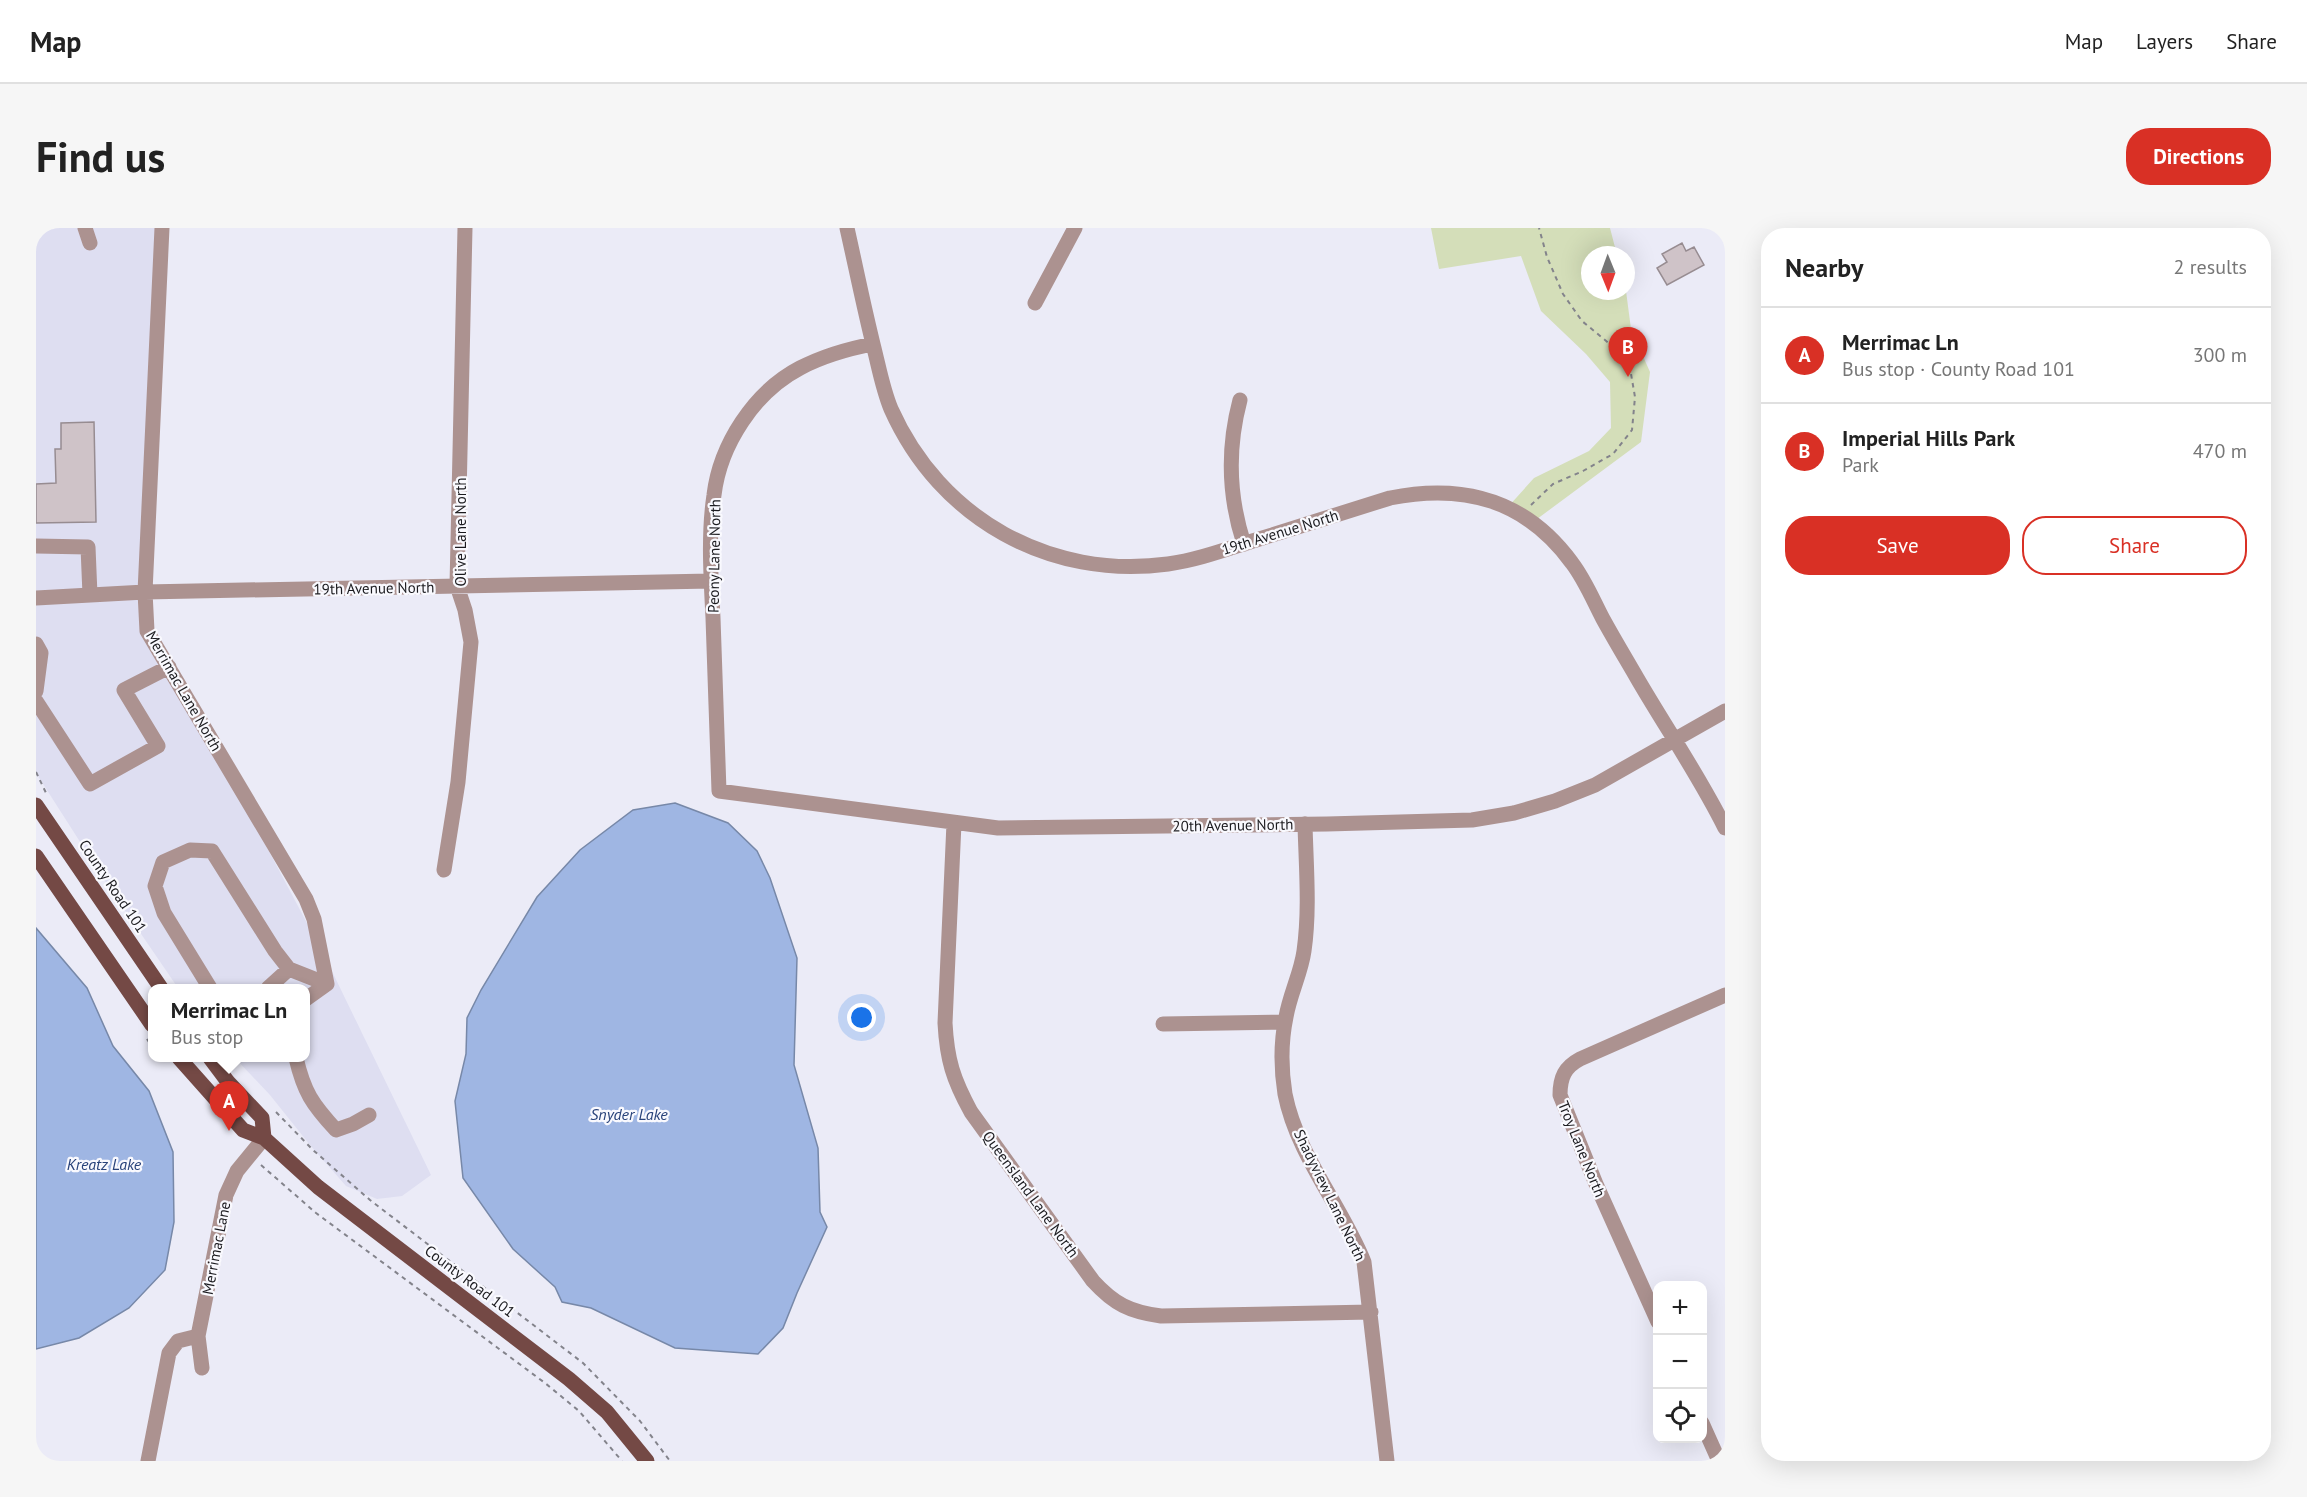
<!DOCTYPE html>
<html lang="en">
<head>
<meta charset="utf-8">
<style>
	body { margin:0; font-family:"PT Sans",sans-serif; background:#f6f6f6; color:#222 }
	.controls { position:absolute; right:18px; bottom:18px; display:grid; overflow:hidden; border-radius:12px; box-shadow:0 6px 24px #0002 }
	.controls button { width:54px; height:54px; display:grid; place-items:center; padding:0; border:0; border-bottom:2px solid #e0e0e0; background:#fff; color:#222; font:30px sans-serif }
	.compass { position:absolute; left:1545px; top:18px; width:54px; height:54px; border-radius:50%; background:#fff; box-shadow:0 6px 24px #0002; rotate:179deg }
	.you { position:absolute; left:826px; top:790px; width:21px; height:21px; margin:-15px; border:4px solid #fff; border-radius:50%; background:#1a73e8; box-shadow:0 0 0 9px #1a73e833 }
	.badge { display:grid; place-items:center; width:39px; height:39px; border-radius:50%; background:#d93025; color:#fff; font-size:20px; font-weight:700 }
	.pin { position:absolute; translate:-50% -50px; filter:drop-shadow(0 2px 3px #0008) }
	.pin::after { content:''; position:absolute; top:32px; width:21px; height:18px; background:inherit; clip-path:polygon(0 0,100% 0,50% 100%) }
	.popup { position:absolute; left:112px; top:756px; width:162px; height:78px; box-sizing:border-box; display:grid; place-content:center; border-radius:12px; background:#fff; filter:drop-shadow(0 2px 4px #0005); font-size:20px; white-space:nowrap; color:#767676 }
	.popup b { font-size:22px; color:#222 }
	.popup::after { content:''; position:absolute; left:50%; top:100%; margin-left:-12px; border:12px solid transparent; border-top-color:#fff }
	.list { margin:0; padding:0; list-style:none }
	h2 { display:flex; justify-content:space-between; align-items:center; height:78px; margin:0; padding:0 24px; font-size:26px }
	h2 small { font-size:20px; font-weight:400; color:#767676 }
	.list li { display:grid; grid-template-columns:39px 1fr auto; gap:18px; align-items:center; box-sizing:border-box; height:96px; padding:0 24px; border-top:2px solid #e0e0e0 }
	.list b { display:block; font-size:22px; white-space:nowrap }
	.list p { margin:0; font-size:20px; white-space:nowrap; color:#767676 }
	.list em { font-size:20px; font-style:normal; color:#767676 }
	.actions { display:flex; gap:12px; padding:18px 24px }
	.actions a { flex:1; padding:14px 0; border:2px solid #d93025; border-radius:24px; text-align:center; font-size:21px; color:#d93025 }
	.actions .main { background:#d93025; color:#fff }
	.icon { flex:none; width:33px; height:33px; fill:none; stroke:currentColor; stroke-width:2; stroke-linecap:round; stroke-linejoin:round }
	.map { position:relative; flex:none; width:1689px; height:1233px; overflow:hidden; border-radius:24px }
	header { display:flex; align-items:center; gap:36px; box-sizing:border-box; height:84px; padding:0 30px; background:#fff; border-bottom:2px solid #e0e0e0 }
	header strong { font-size:28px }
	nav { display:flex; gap:33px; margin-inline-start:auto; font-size:21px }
	.intro { display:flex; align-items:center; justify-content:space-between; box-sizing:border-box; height:144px; padding:0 36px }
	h1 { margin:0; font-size:42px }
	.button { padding:15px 27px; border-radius:24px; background:#d93025; color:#fff; font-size:21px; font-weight:700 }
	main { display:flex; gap:36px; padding:0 36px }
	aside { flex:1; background:#fff; border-radius:24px; box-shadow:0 6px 24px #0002 }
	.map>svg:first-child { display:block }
	.built { fill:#dedef1 }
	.green { fill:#d4deb9 }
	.water { fill:#9fb6e3; stroke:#7788a8; stroke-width:1.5 }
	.building { fill:#cfc3c8; stroke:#978c91; stroke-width:1.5 }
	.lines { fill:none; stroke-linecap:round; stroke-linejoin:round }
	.path { stroke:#83838b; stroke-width:2; stroke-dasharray:4.5 4.5; stroke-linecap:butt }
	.minor { stroke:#ac9290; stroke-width:15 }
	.major { stroke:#744945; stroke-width:15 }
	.labels { text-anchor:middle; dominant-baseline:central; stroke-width:4.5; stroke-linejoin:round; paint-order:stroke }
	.street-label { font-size:15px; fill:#1b1b1f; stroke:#f9f9fe }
	.water-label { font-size:16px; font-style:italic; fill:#28427a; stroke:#f9f9fe }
</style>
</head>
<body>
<header>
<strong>Map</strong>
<nav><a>Map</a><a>Layers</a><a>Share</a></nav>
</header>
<div class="intro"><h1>Find us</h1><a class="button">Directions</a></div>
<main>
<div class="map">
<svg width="1689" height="1233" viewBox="0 0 1689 1233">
	<rect width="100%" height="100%" fill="#ebebf7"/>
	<path class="built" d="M0,0H127L111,311L117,404L290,731L395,947L366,968L341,971L310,958L274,917L234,867L199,830H270V760H142L71,656L0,545Z"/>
	<path class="green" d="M1395,0H1574L1581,27H1554V63H1590L1595,101L1614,144L1605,214L1497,294L1471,280L1498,250L1553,223L1575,200L1574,154L1550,126L1505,83L1485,28L1403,41Z"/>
	<path class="water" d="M639,575L692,595L721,623L734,650L761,730L758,837L782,920L784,984L791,999L761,1065L747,1100L722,1126L639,1120L555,1080L526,1074L519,1059L477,1021L427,950L419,873L430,826L431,790L445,762L501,669L544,622L597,582Z
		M0,700L51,760L77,818L113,863L137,924L138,994L129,1042L93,1080L43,1110L0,1121Z"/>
	<path class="building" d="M1646,15L1650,23L1658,19L1668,37L1631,57L1621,40L1631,34L1626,26Z
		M58,194L60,294L0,295V256L20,255L19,221H25V195Z"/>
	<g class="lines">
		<path class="path" d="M1495,277L1517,256L1547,243L1577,226L1596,202L1599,169L1594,140L1575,117L1546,93L1527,66L1511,29L1503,0
			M0,544L11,567
			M111,811L116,819
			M240,884L277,922L334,972L547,1135L604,1193L634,1233
			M225,937L280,985L509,1155L543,1183L586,1233"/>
		<path class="minor" d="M49,0L54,15
			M126,0L109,364L111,403L270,671L278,691L291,756
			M811,0C820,40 828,80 838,120C843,140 847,162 855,181C904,291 1014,352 1132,336C1162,332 1191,321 1220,312C1265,298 1309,284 1354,270C1428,255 1490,272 1536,335C1549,352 1557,372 1567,391C1578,411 1590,431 1601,450C1630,500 1664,549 1689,600
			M999,75L1039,0
			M837,116C811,121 787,128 764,140C718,164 684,217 678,267C672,307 675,350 677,390C679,448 681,505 683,563L962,600L1291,596L1436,592L1478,585L1519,573L1559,557L1689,483
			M1204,172C1191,221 1192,267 1208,316
			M0,318L52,319L54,367
			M0,370L109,364L675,353
			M0,416L5,425L0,463
			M0,473L54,556L122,518L88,462L133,439
			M918,595L909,795C911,832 917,851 935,884L1057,1053C1078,1076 1094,1084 1125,1088L1335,1084
			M1269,596C1270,638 1274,681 1268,723C1265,745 1254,766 1250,789C1245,813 1245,841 1249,866C1261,927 1305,977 1328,1034L1351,1233
			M408,642L422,554L435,414L429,382L421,358L429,0
			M174,760L128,685L119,658L127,634L154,622L176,623L239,723L253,741L291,756
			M232,760L253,741
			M270,771L291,756
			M1127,796L1249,794
			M260,830C268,864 276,876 300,902L317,896L333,887
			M1622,1094L1560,956L1524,867C1524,849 1529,839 1544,831L1689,767
			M166,1140L162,1108L190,967L201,943L228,910
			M1666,1195L1683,1233
			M112,1233L133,1125L142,1113L162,1108"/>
		<path class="major" d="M0,577L125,760
			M0,628L116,797
			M143,830L207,902L228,910L282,959L533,1151L571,1184L611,1233
			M174,830L192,854L226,890L228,910"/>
	</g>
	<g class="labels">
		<g class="street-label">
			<text transform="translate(424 304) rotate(-90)">Olive Lane North</text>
			<text transform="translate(1244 304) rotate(-17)">19th Avenue North</text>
			<text transform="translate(678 328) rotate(-89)">Peony Lane North</text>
			<text transform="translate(338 360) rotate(-1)">19th Avenue North</text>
			<text transform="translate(148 463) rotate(60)">Merrimac Lane North</text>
			<text transform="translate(1197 597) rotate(-1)">20th Avenue North</text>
			<text transform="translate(77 658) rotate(56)">County Road 101</text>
			<text transform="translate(1546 921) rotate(68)">Troy Lane North</text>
			<text transform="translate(995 966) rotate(54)">Queensland Lane North</text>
			<text transform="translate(1294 967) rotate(64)">Shadyview Lane North</text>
			<text transform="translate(180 1020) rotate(-79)">Merrimac Lane</text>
			<text transform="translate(434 1053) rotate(37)">County Road 101</text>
		</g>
		<g class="water-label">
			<text x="593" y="886">Snyder Lake</text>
			<text x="68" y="936">Kreatz Lake</text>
		</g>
	</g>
</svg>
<div class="controls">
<button>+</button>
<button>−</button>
<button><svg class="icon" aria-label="locate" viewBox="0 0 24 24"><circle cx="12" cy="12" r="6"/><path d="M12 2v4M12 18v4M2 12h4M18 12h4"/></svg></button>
</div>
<svg class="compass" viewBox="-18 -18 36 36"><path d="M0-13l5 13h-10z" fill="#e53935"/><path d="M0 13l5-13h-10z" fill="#767676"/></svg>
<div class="you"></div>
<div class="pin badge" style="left:193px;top:903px">A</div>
<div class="popup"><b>Merrimac Ln</b>Bus stop</div>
<div class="pin badge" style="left:1592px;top:149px">B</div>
</div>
<aside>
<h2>Nearby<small>2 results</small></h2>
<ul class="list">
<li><span class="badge">A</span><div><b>Merrimac Ln</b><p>Bus stop · County Road 101</p></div><em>300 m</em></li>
<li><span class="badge">B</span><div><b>Imperial Hills Park</b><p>Park</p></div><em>470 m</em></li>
</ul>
<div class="actions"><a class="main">Save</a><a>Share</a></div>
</aside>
</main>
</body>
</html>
